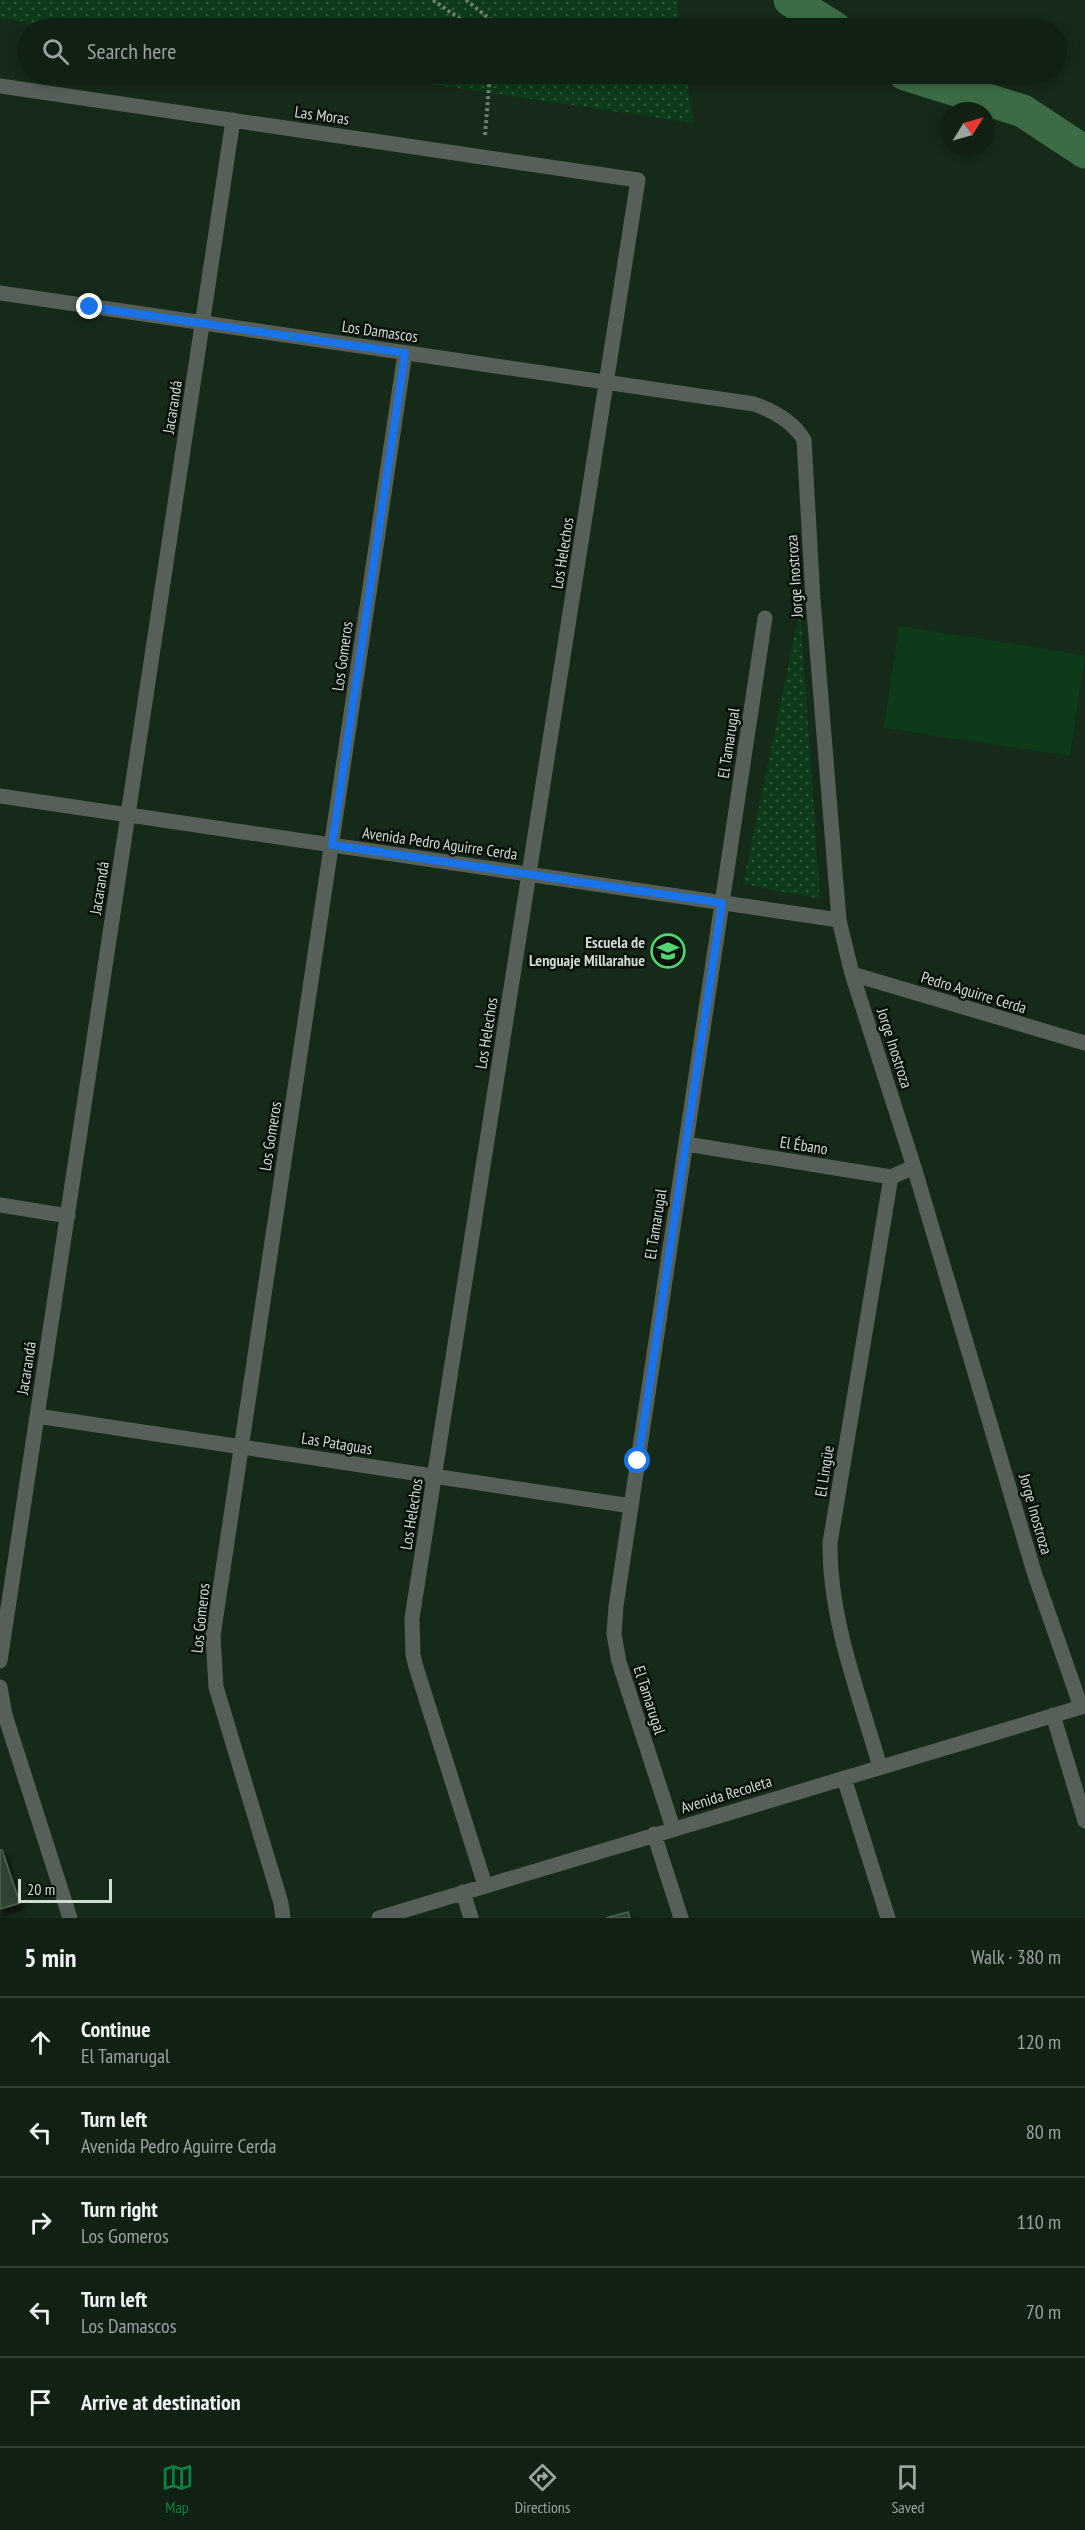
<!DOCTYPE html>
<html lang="en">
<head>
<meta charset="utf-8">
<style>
	body { margin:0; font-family:"PT Sans Narrow",sans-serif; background:#19281c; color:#f1f3f6 }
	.compass { position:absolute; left:941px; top:102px; width:54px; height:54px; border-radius:50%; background:#102013; box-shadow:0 3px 9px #0003; rotate:53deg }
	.scale { position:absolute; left:18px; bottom:15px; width:94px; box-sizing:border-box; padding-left:6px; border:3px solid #cfdcd1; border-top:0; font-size:16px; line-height:21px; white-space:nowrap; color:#cfdcd1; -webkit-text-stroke:4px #081009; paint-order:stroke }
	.stop { position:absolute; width:18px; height:18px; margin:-14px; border:4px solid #1a73e8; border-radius:50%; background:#fff }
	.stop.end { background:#1a73e8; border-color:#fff; box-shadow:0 2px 6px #0008 }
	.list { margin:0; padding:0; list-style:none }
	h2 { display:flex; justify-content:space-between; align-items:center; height:78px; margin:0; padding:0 24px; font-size:26px }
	h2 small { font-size:20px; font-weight:400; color:#9ca3a0 }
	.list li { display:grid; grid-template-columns:39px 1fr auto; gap:18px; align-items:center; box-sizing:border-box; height:90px; padding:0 24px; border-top:2px solid #303e33 }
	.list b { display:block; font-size:22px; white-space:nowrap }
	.list p { margin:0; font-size:20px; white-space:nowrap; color:#9ca3a0 }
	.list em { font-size:20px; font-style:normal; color:#9ca3a0 }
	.icon { flex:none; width:33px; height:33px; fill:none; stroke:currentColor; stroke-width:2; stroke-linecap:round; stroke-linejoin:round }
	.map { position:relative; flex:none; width:1085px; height:1918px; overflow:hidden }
	.search { position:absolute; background:#102013; box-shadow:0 3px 9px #0003; left:18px; right:18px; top:18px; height:66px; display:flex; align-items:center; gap:15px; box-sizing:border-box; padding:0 21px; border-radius:33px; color:#9ca3a0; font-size:22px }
	.sheet { height:528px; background:#102013 }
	nav { display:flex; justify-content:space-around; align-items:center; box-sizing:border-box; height:84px; border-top:2px solid #303e33; background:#102013; font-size:16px; color:#9ca3a0 }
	nav a { display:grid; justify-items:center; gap:3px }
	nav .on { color:#0b8043 }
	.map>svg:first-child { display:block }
	.green { fill:#0d3b19 }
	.park { fill:url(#park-dots) }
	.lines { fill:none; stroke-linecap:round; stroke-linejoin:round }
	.canal { stroke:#3b6c45; stroke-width:33 }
	.building { fill:#2d4230; stroke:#4e6451; stroke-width:1.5; filter:url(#shadow) }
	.path { stroke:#6d7e6f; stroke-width:4; stroke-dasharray:3 3; stroke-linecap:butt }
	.minor { stroke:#566058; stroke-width:15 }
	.route { stroke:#1a73e8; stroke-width:8 }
	.labels { text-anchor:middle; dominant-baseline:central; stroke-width:5; stroke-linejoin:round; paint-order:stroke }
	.street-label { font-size:16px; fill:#cfdcd1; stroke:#081009 }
	.poi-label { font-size:16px; font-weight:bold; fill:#cfdcd1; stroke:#081009; text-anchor:end }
</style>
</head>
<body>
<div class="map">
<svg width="1085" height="1918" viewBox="0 0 1085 1918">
	<defs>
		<pattern id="park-dots" width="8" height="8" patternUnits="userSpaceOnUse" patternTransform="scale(1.5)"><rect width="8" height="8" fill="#0d3b19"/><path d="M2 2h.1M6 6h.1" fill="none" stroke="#2f5739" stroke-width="1.8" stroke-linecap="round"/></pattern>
		<filter id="shadow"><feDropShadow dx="3.5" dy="6" stdDeviation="3" flood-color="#0009"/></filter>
	</defs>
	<rect width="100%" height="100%" fill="#162a19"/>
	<path class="green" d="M899,626L1085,655L1070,756L884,728Z"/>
	<path class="park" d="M0,0H677L680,28H66L0,18Z
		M363,74H686L693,123Z
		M800,610L820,899L743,884Z"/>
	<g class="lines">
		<path class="canal" d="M790,0L835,28
			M905,74L1023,111L1085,152"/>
	</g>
	<path class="building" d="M0,1850H2L20,1903L0,1909Z
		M628,1912L630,1918H606Z"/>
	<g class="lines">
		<path class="path" d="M433,0L473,28
			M466,0L501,28
			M485,135L490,74"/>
		<path class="minor" d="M0,86L638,180L412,1618L413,1655L416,1667L485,1885
			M0,293L754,404C774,411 793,421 804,440L813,599L839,920L852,974L914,1167L1034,1572L1081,1707
			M0,796L839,920
			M852,974L1085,1043
			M686,1144L891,1177L914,1167
			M0,1205L68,1216
			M37,1416L631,1506
			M0,1661L233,120
			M0,1687L5,1715L70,1918
			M1053,1715L1085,1821
			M880,1767C859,1694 829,1619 830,1543L891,1177
			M844,1778L888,1918
			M673,1828L619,1662L614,1634L616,1606L765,618
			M654,1834L681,1918
			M463,1892L471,1918
			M283,1918L281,1903L216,1687L213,1636L405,353
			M379,1918L1085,1706"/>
	</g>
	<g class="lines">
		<path class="route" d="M90,307L405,353L332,845L722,903L638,1461"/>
	</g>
	<defs>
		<symbol id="school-ring" viewBox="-11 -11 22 22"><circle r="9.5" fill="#081009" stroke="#52d673" stroke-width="1.5"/><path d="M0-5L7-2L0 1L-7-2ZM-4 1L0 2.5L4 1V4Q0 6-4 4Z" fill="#52d673"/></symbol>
	</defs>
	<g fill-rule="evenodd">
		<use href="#school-ring" x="649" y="932" width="38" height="38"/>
	</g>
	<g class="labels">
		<g class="street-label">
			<text transform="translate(322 115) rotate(8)">Las Moras</text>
			<text transform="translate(380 331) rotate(8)">Los Damascos</text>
			<text transform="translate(172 407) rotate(-81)">Jacarandá</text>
			<text transform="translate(562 553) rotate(-81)">Los Helechos</text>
			<text transform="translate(794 576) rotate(-94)">Jorge Inostroza</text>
			<text transform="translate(342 656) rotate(-82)">Los Gomeros</text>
			<text transform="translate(728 743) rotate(-81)">El Tamarugal</text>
			<text transform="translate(440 843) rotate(8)">Avenida Pedro Aguirre Cerda</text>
			<text transform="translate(99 888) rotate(-81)">Jacarandá</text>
			<text transform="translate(974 992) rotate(17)">Pedro Aguirre Cerda</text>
			<text transform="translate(486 1033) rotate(-81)">Los Helechos</text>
			<text transform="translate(895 1048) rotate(72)">Jorge Inostroza</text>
			<text transform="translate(270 1136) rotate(-81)">Los Gomeros</text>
			<text transform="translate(804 1145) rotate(9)">El Ébano</text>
			<text transform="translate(655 1224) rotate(-81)">El Tamarugal</text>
			<text transform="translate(26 1368) rotate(-81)">Jacarandá</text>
			<text transform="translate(337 1443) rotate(9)">Las Pataguas</text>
			<text transform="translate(824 1471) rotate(-81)">El Lingüe</text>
			<text transform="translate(411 1514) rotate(-81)">Los Helechos</text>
			<text transform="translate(1036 1514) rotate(74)">Jorge Inostroza</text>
			<text transform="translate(200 1618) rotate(-84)">Los Gomeros</text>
			<text transform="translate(650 1700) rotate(72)">El Tamarugal</text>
			<text transform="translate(726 1794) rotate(-17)">Avenida Recoleta</text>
		</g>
		<g class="poi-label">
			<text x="645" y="942">Escuela de<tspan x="645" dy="18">Lenguaje Millarahue</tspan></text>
		</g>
	</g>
</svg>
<svg class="compass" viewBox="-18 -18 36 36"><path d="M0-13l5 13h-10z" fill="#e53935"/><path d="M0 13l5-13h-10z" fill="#9ca3a0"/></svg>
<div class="scale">20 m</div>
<div class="stop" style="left:638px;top:1461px"></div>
<div class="stop end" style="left:90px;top:307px"></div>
<div class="search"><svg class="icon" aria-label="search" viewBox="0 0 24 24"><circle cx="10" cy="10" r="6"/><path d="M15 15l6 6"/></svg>Search here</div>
</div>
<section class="sheet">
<h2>5 min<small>Walk · 380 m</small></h2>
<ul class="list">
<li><svg class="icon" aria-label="ahead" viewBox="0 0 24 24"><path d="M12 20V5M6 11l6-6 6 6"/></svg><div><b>Continue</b><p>El Tamarugal</p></div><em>120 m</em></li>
<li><svg class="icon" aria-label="left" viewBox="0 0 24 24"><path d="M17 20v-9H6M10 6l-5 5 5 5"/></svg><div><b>Turn left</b><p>Avenida Pedro Aguirre Cerda</p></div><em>80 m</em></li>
<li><svg class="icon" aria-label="right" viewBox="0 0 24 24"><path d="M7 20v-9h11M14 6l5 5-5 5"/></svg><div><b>Turn right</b><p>Los Gomeros</p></div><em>110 m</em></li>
<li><svg class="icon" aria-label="left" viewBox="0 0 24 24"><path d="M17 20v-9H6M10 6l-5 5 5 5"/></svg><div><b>Turn left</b><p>Los Damascos</p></div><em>70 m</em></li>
<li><svg class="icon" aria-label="arrive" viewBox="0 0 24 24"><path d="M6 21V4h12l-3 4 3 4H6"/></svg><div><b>Arrive at destination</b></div></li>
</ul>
</section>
<nav>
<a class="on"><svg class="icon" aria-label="map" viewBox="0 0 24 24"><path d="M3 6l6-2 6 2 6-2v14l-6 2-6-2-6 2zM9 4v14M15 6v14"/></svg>Map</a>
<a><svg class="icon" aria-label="directions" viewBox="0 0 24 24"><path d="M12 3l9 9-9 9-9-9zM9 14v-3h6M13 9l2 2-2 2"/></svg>Directions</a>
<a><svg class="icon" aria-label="saved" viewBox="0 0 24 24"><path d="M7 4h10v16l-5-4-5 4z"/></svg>Saved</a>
</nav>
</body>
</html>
